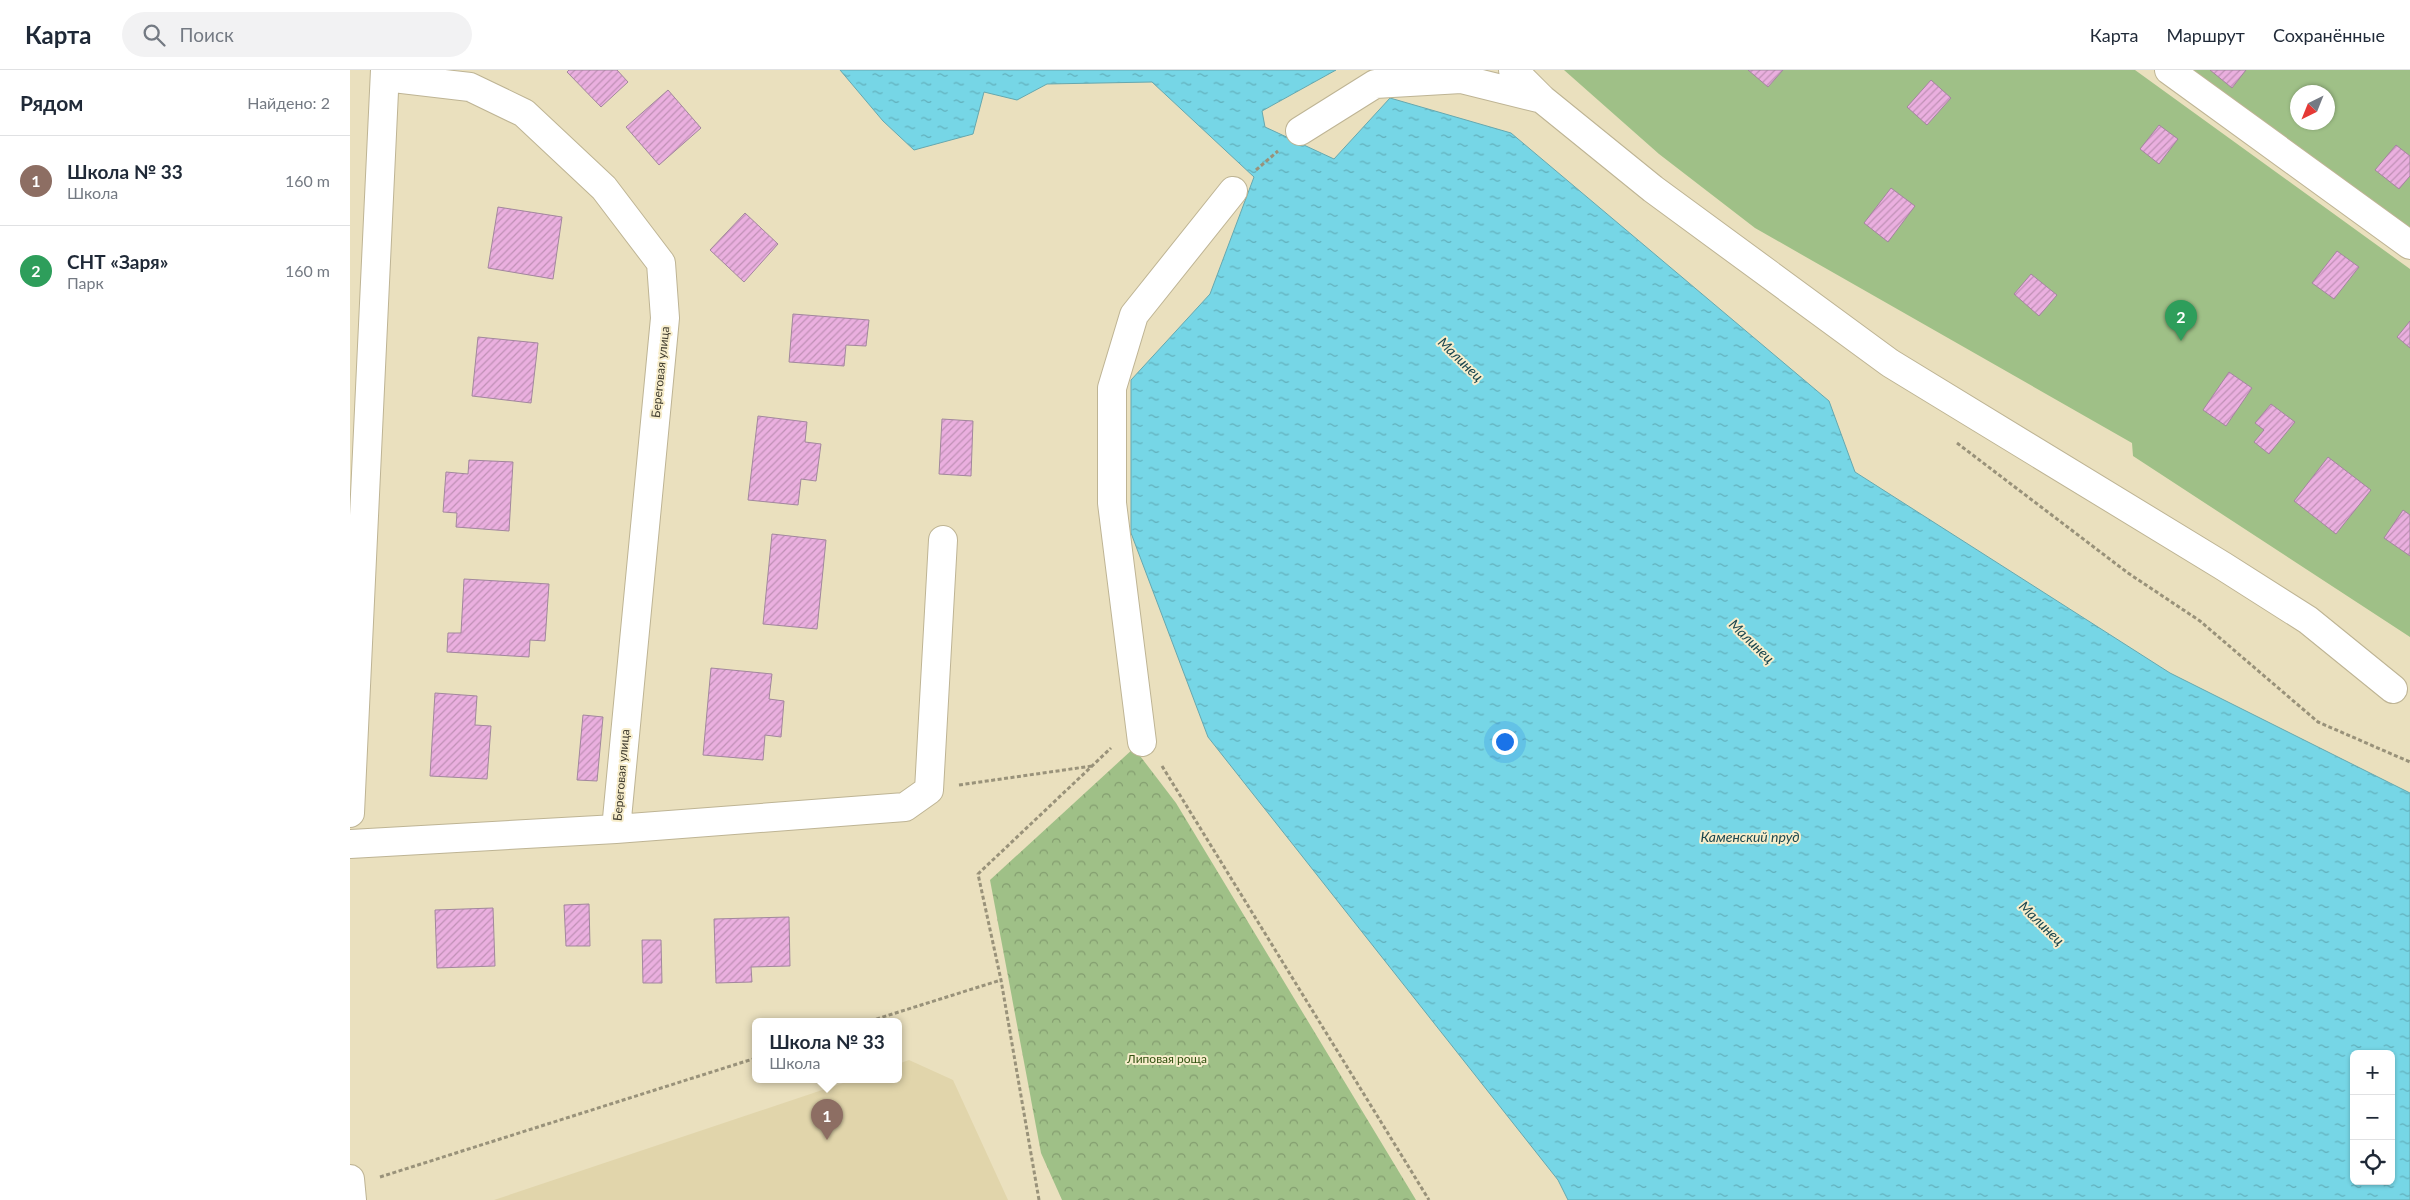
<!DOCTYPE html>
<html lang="ru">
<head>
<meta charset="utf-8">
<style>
	body { margin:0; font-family:Lato,sans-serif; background:#f2f2f3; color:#1f2937 }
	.controls { position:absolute; right:15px; bottom:15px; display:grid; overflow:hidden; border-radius:8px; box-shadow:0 1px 4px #0004 }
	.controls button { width:45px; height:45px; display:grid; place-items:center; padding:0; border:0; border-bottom:1px solid #e0e1e3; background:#fff; color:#1f2937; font:25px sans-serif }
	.compass { position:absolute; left:1940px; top:15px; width:45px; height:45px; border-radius:50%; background:#fff; box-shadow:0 1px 4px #0004; rotate:223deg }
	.you { position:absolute; left:1154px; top:671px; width:18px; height:18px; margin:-12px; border:4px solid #fff; border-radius:50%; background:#1a73e8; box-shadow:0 0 0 8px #1a73e833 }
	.badge { display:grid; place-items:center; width:32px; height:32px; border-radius:50%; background:#2563eb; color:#fff; font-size:16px; font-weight:700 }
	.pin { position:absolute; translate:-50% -41px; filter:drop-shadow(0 1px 2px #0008) }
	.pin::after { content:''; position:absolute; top:26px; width:18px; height:15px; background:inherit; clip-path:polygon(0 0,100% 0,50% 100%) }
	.popup { position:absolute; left:402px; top:948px; width:150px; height:65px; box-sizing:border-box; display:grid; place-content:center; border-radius:8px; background:#fff; filter:drop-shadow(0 1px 4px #0005); font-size:16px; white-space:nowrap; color:#747a83 }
	.popup b { font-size:19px; color:#1f2937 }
	.popup::after { content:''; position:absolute; left:50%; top:100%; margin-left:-10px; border:10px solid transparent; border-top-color:#fff }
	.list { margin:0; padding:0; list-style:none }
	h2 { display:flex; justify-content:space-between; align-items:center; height:65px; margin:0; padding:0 20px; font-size:21px }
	h2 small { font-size:16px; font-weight:400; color:#747a83 }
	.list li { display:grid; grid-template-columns:32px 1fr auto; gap:15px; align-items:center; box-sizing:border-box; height:90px; padding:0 20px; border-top:1px solid #e0e1e3 }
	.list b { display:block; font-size:19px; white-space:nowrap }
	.list p { margin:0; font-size:16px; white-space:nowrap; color:#747a83 }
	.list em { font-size:16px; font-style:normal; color:#747a83 }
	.icon { flex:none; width:28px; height:28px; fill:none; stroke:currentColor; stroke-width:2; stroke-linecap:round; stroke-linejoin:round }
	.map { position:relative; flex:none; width:2060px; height:1130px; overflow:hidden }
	header { display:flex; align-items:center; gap:30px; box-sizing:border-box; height:70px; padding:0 25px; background:#fff; border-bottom:1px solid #e0e1e3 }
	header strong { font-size:24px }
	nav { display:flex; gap:28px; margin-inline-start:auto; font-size:18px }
	.search { width:350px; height:45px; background:#f2f2f3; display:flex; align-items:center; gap:12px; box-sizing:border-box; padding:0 18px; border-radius:28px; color:#747a83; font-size:19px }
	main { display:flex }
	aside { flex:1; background:#fff }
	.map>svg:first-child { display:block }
	.built { fill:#e1d5ab }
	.forest { fill:url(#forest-crowns) }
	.garden { fill:#9fc087; fill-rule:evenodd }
	.water { fill:url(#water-ripples); stroke:#66a8af; fill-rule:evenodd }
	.building { fill:url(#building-hatch); stroke:#a2879d }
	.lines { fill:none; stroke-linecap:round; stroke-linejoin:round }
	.street-casing { stroke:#beb494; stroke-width:30 }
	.path { stroke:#99927a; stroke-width:3; stroke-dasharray:4 2.5; stroke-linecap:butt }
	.street { stroke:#fff; stroke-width:28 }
	.labels { text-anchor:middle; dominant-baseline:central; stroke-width:4; stroke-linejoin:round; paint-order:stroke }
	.street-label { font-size:12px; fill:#3f3b2e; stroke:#f7edcb }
	.park-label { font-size:12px; fill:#325211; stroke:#f7edcb }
	.water-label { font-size:14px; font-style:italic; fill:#1a464e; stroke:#f7edcb }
</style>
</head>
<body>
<header>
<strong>Карта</strong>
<div class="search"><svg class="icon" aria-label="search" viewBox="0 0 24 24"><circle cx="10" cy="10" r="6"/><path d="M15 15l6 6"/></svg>Поиск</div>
<nav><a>Карта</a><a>Маршрут</a><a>Сохранённые</a></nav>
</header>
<main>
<aside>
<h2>Рядом<small>Найдено: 2</small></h2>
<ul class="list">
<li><span class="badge" style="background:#8d6e63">1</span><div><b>Школа № 33</b><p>Школа</p></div><em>160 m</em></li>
<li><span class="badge" style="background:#2e9e5b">2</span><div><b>СНТ «Заря»</b><p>Парк</p></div><em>160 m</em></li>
</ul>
</aside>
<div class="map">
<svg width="2060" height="1130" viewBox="0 0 2060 1130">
	<defs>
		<pattern id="forest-crowns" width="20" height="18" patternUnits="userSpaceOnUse" patternTransform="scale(1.25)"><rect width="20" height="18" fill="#9fc087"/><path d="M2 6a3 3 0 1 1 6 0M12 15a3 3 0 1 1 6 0" fill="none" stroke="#839d6f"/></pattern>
		<pattern id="water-ripples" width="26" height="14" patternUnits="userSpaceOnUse" patternTransform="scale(1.25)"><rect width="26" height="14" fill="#76d6e6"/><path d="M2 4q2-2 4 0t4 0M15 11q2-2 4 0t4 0" fill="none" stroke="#62afbb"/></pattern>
		<pattern id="building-hatch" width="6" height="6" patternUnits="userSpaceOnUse" patternTransform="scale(1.25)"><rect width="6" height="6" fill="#eaafdf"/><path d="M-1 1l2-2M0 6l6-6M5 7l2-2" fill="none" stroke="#bf90b5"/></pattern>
	</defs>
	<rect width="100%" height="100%" fill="#eae0be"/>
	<path class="built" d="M559,990L603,1010L658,1130H144L505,1009H548V994Z"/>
	<path class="forest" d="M784,678L826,733L1066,1130H712L691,1083L640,810Z"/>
	<path class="garden" d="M1214,0H1785L2060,199V567L1783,386L1782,373L1405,158L1309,84Z
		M1843,0H2060V161ZM1948,22H1978V52H1948Z"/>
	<path class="water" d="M490,0H986L912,41L915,57L984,89L1040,28L1161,63L1479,331L1505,402L1820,603L2060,723V1130H1218L1208,1110L858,667L781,463V310L860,224L904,107L802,12L697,14L667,30L634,22L623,64L564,80L533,51ZM2004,984H2041V1111H2004Z"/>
	<path class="building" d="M219,0H267L278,12L251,37L217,2Z
		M1398,0H1433L1418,17Z
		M1860,0H1896L1882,18Z
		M1581,10L1601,28L1577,55L1557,37Z
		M318,20L351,58L309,95L276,57Z
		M1809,55L1828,69L1809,94L1790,79Z
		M2046,75L2060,86V106L2049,119L2025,100Z
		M1541,118L1565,136L1538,172L1514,153Z
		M148,137L212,147L203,209L138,198Z
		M395,143L428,174L394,212L360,180Z
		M1987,181L2009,197L1984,229L1962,213Z
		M1681,204L1707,225L1689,246L1664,224Z
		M443,244L519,250L516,276L496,275L494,296L439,292Z
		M2060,251V278L2047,267Z
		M128,267L188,273L181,333L122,326Z
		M1879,302L1902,318L1876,356L1853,340Z
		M1921,334L1945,352L1919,384L1904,372L1914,360L1905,353Z
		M408,346L457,352L455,372L471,374L466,411L451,409L448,435L398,430Z
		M592,349L623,351L621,406L589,404Z
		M1978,387L2021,420L1986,464L1944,431Z
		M119,390L163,392L159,461L106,457L107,443L93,442L96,402L118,404Z
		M2053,440L2060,445V486L2034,468Z
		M422,464L476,470L467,559L413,554Z
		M114,509L199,514L195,571L180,570L179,587L97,582L98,563H111Z
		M361,598L422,604L419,629L434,631L431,667L415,665L413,690L353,685Z
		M85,623L127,626L125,655L141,656L137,709L80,706Z
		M233,645L253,647L247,711L227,710Z
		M239,834L240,876H216L214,835Z
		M143,838L145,896L87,898L85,840Z
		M439,847L440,896L401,897L402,912L366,913L364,849Z
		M292,870H311L312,913H293Z"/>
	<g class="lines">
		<defs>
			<path id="street" d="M1163,0L1192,29L1303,119L1540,293L1873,496L1958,550L2043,619
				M1819,0L2060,175
				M35,7L120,17L174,43L254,118L311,193L315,248L266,759
				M950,61L1025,14L1111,9L1192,29
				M792,672L762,433V318L784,245L883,121
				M0,743L35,0
				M0,774L266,759L555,737L579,720L593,470
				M0,1109L2,1130"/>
		</defs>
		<use href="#street" class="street-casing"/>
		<path class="path" d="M906,100L928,81
			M1607,373L1778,503L1850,551L1968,652L2060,692
			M812,696L1079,1130
			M609,715L742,696
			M520,951L651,910
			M30,1107L406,988
			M689,1130L651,910L628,804L761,678"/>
		<use href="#street" class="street"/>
	</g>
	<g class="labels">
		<g class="street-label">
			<text transform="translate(310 302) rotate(-84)">Береговая улица</text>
			<text transform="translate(271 705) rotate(-85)">Береговая улица</text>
		</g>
		<g class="park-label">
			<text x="817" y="988">Липовая роща</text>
		</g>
		<g class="water-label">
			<text transform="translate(1111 289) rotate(44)">Малинец</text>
			<text transform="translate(1402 571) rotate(44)">Малинец</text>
			<text x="1400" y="766">Каменский пруд</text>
			<text transform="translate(1692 853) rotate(44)">Малинец</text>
		</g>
	</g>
</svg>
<div class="controls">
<button>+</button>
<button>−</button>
<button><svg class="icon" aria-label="locate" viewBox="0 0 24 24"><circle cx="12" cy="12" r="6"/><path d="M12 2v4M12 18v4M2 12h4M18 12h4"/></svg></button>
</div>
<svg class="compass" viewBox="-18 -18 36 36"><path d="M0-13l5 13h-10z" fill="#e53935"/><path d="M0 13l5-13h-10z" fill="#747a83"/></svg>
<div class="you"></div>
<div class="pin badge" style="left:477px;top:1070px;background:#8d6e63">1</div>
<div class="popup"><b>Школа № 33</b>Школа</div>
<div class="pin badge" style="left:1831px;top:271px;background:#2e9e5b">2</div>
</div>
</main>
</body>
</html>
